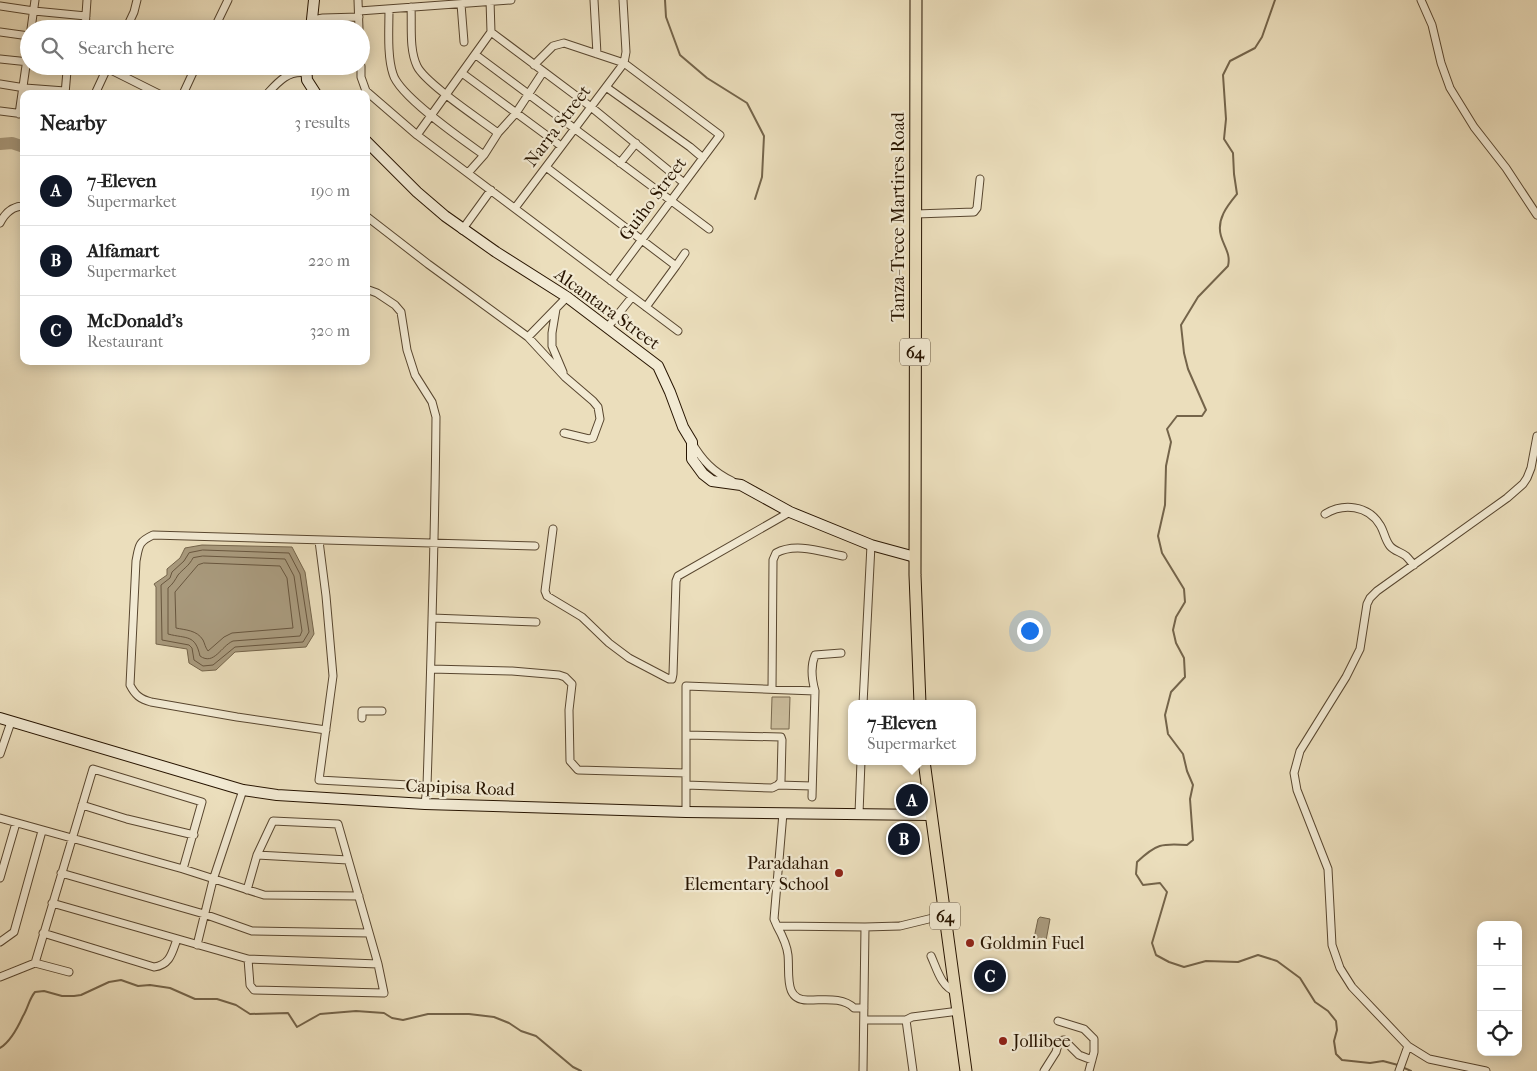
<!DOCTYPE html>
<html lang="en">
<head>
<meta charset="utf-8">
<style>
	body { margin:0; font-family:"IM FELL French Canon",serif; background:#f6f6f6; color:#222 }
	.controls { position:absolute; right:15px; bottom:15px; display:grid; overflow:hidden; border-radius:10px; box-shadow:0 2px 12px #0003 }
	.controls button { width:45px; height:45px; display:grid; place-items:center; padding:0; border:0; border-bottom:1px solid #e0e0e0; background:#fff; color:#222; font:25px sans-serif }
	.you { position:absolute; left:1029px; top:630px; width:18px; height:18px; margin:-12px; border:4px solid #fff; border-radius:50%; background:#1a73e8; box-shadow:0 0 0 8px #1a73e833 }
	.badge { display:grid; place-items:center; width:32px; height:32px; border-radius:50%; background:#111827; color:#fff; font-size:16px; font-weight:700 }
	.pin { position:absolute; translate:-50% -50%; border:2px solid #fff; box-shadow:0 1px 5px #0006 }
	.popup { position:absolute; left:848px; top:700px; width:128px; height:65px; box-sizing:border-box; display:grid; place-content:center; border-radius:10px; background:#fff; filter:drop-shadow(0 1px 4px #0005); font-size:16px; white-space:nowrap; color:#767676 }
	.popup b { font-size:19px; color:#222 }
	.popup::after { content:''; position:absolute; left:50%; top:100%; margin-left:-10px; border:10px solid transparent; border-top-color:#fff }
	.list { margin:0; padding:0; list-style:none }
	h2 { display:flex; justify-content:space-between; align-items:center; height:65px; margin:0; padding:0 20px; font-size:21px }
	h2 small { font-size:16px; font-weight:400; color:#767676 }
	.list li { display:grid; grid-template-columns:32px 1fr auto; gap:15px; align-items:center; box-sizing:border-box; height:70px; padding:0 20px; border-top:1px solid #e0e0e0 }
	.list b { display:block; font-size:19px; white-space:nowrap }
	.list p { margin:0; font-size:16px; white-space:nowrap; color:#767676 }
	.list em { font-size:16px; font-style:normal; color:#767676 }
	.icon { flex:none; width:28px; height:28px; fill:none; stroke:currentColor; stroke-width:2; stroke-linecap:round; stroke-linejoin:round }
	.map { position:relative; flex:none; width:1537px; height:1071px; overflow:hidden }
	.search { position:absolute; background:#fff; box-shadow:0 2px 12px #0003; left:20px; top:20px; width:350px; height:55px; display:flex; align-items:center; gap:12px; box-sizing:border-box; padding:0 18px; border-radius:28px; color:#767676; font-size:19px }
	.panel { position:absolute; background:#fff; box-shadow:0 2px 12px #0003; left:20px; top:90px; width:350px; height:275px; border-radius:10px }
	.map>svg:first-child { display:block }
	.green { fill:#cabc9c; stroke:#78684e }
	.water { fill:#a8997c; stroke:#74644a }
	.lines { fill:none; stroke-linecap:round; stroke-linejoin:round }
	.shore { stroke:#68563e; stroke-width:1 }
	.stream { stroke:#74644a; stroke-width:2 }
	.river { stroke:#a8997c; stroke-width:12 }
	.street-casing { stroke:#58462f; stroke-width:9 }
	.secondary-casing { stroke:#271400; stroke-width:12 }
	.primary-casing { stroke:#271400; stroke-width:13 }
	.street { stroke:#f2ead3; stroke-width:7 }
	.secondary { stroke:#f2ead3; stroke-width:10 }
	.primary { stroke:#ebdebc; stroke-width:11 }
	.poi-dot { fill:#8f2418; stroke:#f2ead3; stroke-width:2 }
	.labels { text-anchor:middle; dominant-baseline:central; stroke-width:4.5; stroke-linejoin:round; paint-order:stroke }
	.shield { fill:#f2ead3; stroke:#64543f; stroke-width:1 }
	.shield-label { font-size:16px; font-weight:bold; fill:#271400 }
	.street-label { font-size:18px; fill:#271400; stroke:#f2ead3 }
	.poi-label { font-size:18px; fill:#271400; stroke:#f2ead3; text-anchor:start }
</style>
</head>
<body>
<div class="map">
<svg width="1537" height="1071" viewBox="0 0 1537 1071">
	<rect width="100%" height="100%" fill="#ebdebc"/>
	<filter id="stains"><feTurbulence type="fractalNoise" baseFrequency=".004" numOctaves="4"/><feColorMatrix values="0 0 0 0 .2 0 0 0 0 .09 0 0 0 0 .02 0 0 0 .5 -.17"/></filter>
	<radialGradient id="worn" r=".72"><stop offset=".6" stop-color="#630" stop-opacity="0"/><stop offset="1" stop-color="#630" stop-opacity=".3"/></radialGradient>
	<path class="green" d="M772,697H790L789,729H771Z"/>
	<path class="water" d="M202,545L292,547L305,572L314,634L306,647L235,652L216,670L202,671L189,663L187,649L156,644V587L154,584L167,575V569L180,558L185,548Z
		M1040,917L1050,919L1045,946L1033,943L1038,919Z"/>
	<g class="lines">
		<path class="shore" d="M203,550L289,553L300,574L309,632L303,642L235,647L213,665L203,666L194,660L192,648L189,645L162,640L161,585L170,578L172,572L184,561L189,553Z
			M203,556L285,559L294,576L302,631L300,636L233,641C221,646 214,666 200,656C195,634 187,639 168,634V588C173,584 175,580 178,575C183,569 189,566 193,558Z
			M204,563L280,566L287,578L293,628L232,633L224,637L208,651C205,647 205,644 203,640C197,630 185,630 176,628L175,592L198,565Z"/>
		<path class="stream" d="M665,0L666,17L680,55L707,78L747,103L764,136L762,177L755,199
			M1275,0L1262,37L1255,48L1230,61L1223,75L1226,119L1224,139L1233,153L1234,174L1237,194C1228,205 1216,219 1221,236C1224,247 1231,254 1228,266L1198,297L1181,325L1184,353L1188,369L1206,410L1202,416H1177L1167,429L1171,442L1166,466L1165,505L1158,536L1162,553L1184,589L1185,602L1176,617L1173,630L1176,643L1184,658L1185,677L1171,692L1165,715L1168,734L1183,754L1187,771L1193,785L1190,799L1193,840L1187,845C1162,843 1156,844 1137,862L1136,874L1143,885L1160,883L1167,892L1152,943L1156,955L1169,962L1184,967L1206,961L1238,962L1258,955L1277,961L1300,978L1315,1002L1328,1011L1336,1021L1337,1030L1334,1041L1336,1054L1342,1060L1370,1063L1383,1061L1398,1065
			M0,1048C10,1042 18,1027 23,1016C28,1008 29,999 35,992L44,991L62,996H74L81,995L109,982L121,980L138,986L150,985L170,988L195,999H217L236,1005L250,1014L288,1013L297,1027L320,1014L356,1011L384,1013L392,1018L403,1020L428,1014H469L494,1017L509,1023L521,1031L536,1036L573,1067L581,1071
			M1402,1067L1411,1071"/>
		<path class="river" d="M0,144L12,143L24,147"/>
		<defs>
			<path id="street" d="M358,0L359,29
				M594,0L597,54
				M1421,0L1432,25L1441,63L1450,88L1474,127L1506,168L1537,215
				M461,4L464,42
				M0,6L34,11L86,16
				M411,7C412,26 409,49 417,66C425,83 481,120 498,133
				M389,9C389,29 387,56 393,74C399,96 463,140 484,155
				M359,11L511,0
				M312,20L323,18L359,17
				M31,29L35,0
				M85,29L87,0
				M126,29L134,12L137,0
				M214,29L228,0
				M0,32L29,36
				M491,32L591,107L684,183
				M476,55L709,229
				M0,59L29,62
				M361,66V77L366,91L417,135L678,331
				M107,68L159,94
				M462,73L561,146
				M0,84L25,88L65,91
				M606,87L690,147L703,158
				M65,94L67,71L65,66
				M95,94L108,66
				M183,94L196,66
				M267,94C278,82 288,70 306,73
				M0,111L24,114
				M19,114L29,45
				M417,135L491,32L490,0
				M620,163L636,143
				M546,167L676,266L685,253
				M468,173L484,155L498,133L516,113L543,72
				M515,208L624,63L564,43L553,46L534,65
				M916,214L974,212L977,208L980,179
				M366,216L428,264L528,337L565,377L593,401L598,407L600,419L593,438L589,439L564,433
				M0,223C5,213 12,206 24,206
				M462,230L491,190
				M611,281L720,135L624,63L626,52L623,0
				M366,289L377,293L395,305L401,312L407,350L415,375L432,402L436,417C435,540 431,663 427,786L425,804
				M646,307L676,266
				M556,309L552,333V346L563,372
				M607,328L632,297
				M528,337L567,297
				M692,443C702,460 713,472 732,481
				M1325,514C1343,503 1368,505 1380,525C1384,531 1385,540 1390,546C1394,551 1401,552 1406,556C1409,559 1411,562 1414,565
				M553,529L545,591L547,596L582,617L609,643L629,658L669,679H672L673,674L676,581L678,576L790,512
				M319,541L326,596L333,676L319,780L427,786
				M432,618L536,622
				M431,669L512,671L559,675L565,677L572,684L569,710L570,761L578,770L686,773
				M772,689L773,560L776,553C796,542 822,552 843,556
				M863,704L871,545
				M362,718V711H382
				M326,730L237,717L151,702C140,699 135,695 130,685L136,561C139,546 138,542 153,535L535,546
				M0,754L11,722
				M686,785L772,788L778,785L781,781L782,740L781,737L686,735
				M778,785L812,786
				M812,797L815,691C812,680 810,667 815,655L841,653
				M82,805L127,819L194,835
				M686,812V686L815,691
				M783,813L774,919L777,926L865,927L863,1071
				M859,814L861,761
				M0,818L183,869L264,895L359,896
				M257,855L348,860
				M61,873L204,914L252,931L369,933
				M0,878L16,823
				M247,890L257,855L273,821L338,824L378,964L384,993L254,990L250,985L248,959
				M52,903L248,959L378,964
				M777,926C782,935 787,945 788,955C790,974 783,1002 810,1000C825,1000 843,997 854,1008H864
				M865,927L900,926L945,915
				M43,933L154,967C170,965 172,953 177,939
				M0,942L14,932L42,831
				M197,945L213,880L243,790
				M931,956C937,969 941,987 956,992
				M35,963L93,769L202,802L183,869
				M0,977L35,963L69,972
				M864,1020H906L912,1017L959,1011
				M906,1020L913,1071
				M1058,1021L1084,1029L1094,1039V1052L1089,1071
				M1044,1071L1056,1052L1059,1041L1064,1040L1079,1055L1092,1060
				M1399,1071L1408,1046
				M1486,1071L1429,1059L1408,1046L1352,987L1340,968L1332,945L1328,869L1297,790L1294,773L1300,751L1346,677L1360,649L1367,604L1370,598L1377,591L1507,498L1523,484L1527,478L1531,468L1537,436"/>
			<path id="secondary" d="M311,29L314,0
				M306,66L307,80L316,94
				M366,141L417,192L445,216L496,252L567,297L658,366L670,392L683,427L692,442V459L703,474L712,481L741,485L790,512L871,545L915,557
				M0,718L243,790L277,795L425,804L686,812L930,815"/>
			<path id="primary" d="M916,0L915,575L920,704
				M924,761L966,1071"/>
		</defs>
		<use href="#street" class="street-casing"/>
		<use href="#secondary" class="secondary-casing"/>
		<use href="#primary" class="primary-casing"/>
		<use href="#street" class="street"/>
		<use href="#secondary" class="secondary"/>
		<use href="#primary" class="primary"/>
	</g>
	<g class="poi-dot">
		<circle cx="839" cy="873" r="5"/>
		<circle cx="970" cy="943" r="5"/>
		<circle cx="1003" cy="1041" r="5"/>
	</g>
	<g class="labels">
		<g class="shield">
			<rect x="900" y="338.5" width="30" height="27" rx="4"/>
			<rect x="930" y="902.5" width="30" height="27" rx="4"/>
		</g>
		<g class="shield-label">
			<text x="915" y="352">64</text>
			<text x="945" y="916">64</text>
		</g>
		<g class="street-label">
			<text transform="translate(558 126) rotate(-53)">Narra Street</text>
			<text transform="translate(653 199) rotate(-53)">Guiho Street</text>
			<text transform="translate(898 217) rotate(-90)">Tanza-Trece Martires Road</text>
			<text transform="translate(607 309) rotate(36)">Alcantara Street</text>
			<text transform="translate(460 788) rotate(2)">Capipisa Road</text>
		</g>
		<g class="poi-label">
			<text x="829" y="863" text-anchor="end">Paradahan<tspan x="829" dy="21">Elementary School</tspan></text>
			<text x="980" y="943">Goldmin Fuel</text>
			<text x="1013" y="1041">Jollibee</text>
		</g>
	</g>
	<rect width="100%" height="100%" filter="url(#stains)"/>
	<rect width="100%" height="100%" fill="url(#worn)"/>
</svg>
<div class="controls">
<button>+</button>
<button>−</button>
<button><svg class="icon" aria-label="locate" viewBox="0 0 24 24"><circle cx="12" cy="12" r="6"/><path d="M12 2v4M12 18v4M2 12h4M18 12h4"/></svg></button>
</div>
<div class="you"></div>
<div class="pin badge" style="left:912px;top:800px">A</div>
<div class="popup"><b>7-Eleven</b>Supermarket</div>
<div class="pin badge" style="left:904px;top:839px">B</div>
<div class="pin badge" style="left:990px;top:976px">C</div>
<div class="search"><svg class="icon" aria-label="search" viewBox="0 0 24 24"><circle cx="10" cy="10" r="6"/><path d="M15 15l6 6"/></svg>Search here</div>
<section class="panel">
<h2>Nearby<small>3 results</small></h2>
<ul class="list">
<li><span class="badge">A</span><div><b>7-Eleven</b><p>Supermarket</p></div><em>190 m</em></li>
<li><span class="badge">B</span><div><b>Alfamart</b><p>Supermarket</p></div><em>220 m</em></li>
<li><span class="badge">C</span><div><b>McDonald's</b><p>Restaurant</p></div><em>320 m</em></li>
</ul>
</section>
</div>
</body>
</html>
